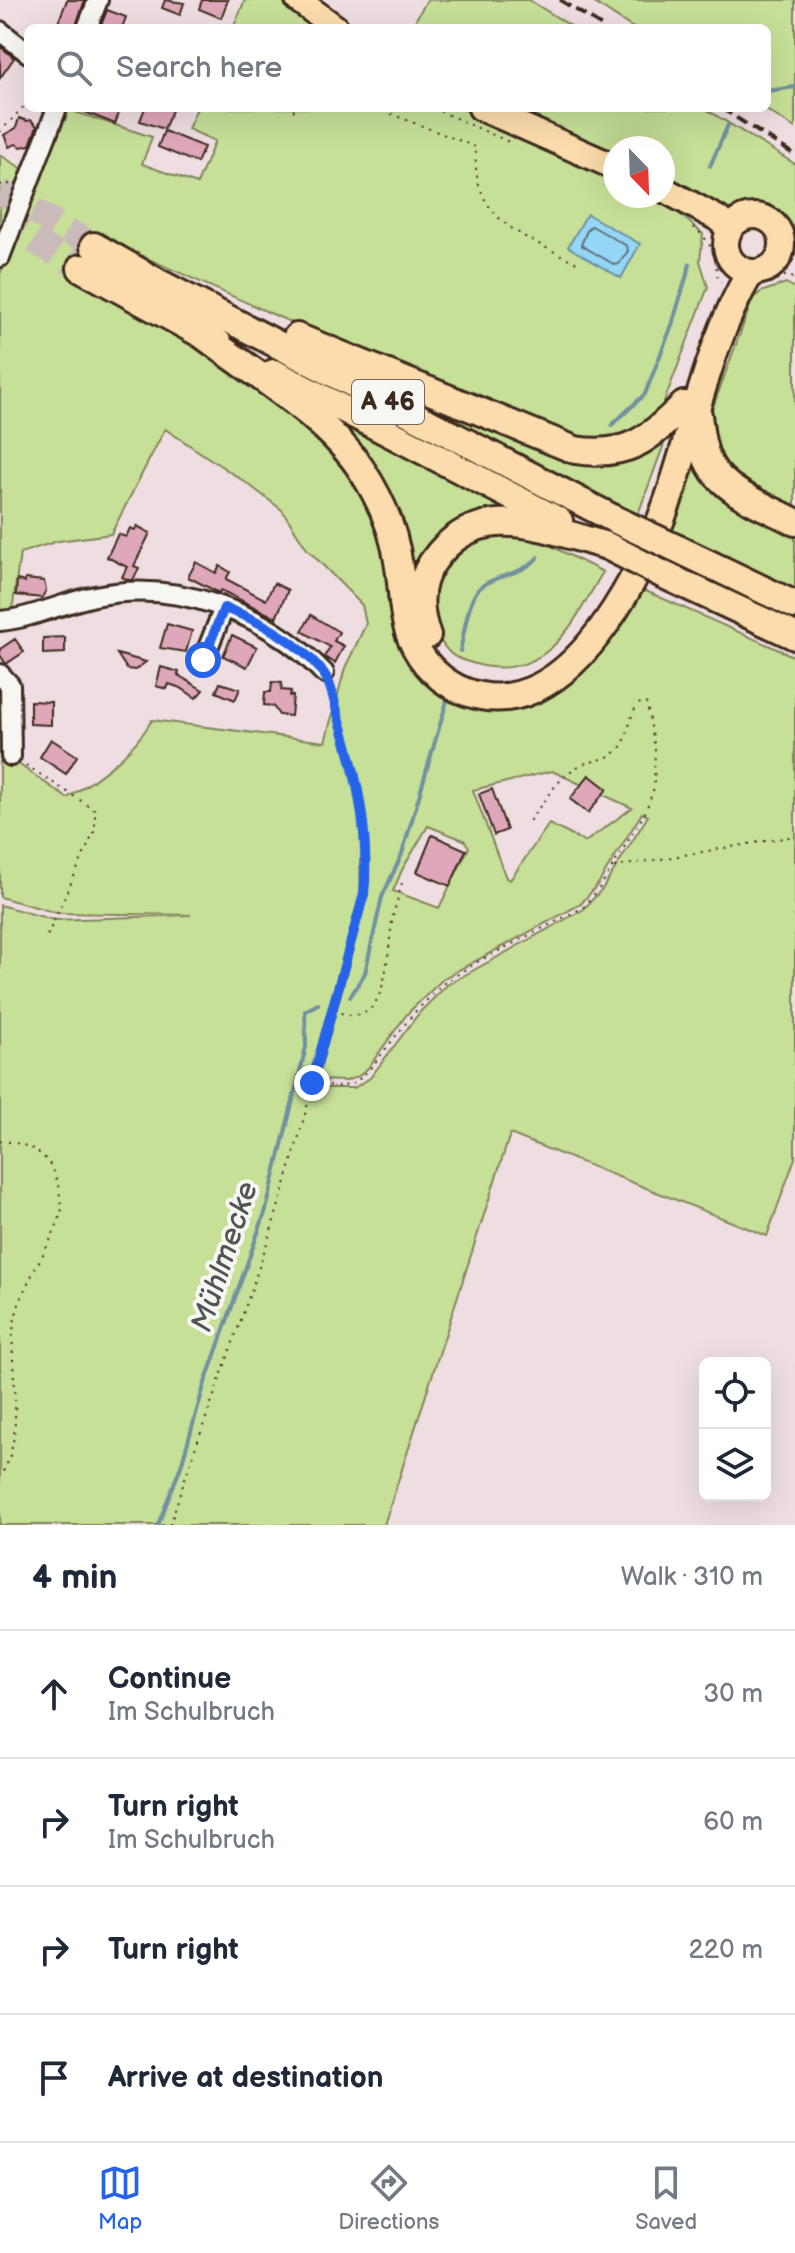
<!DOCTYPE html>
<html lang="en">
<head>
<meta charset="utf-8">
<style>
	body { margin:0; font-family:"Balsamiq Sans",sans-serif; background:#f2f2f3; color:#1f2937 }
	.controls { position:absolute; right:24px; bottom:24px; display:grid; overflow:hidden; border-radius:12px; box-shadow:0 8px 32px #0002 }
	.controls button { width:72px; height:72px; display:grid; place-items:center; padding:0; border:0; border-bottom:2px solid #e0e1e3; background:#fff; color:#1f2937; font:40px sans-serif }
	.compass { position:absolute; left:603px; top:136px; width:72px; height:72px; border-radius:50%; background:#fff; box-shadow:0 8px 32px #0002; rotate:157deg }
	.stop { position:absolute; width:24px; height:24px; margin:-18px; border:6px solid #2563eb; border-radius:50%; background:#fff }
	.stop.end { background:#2563eb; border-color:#fff; box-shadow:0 2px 8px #0008 }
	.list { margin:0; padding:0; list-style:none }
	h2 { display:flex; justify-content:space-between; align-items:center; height:104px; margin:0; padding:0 32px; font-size:34px }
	h2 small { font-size:26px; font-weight:400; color:#747a83 }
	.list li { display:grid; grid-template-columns:52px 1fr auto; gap:24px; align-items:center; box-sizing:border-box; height:128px; padding:0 32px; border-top:2px solid #e0e1e3 }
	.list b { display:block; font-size:30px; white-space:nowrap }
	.list p { margin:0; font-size:26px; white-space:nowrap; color:#747a83 }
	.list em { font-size:26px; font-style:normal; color:#747a83 }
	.icon { flex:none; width:44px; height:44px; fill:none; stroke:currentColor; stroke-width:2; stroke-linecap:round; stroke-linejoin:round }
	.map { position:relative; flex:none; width:795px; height:1525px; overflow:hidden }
	.search { position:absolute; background:#fff; box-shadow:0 8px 32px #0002; left:24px; right:24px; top:24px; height:88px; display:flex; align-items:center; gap:20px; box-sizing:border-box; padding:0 28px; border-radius:12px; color:#747a83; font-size:30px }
	.sheet { height:616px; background:#fff }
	nav { display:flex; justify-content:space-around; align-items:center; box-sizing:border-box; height:112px; border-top:2px solid #e0e1e3; background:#fff; font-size:22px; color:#747a83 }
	nav a { display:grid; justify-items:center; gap:4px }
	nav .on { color:#2563eb }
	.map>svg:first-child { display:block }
	.green { fill:#c6e097; stroke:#80855a; stroke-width:2; fill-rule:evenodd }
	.water { fill:#94d6f6; stroke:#7091a0; stroke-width:2 }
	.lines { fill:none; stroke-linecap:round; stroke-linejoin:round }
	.shore { stroke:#5f6f74; stroke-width:2 }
	.stream { stroke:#7091a0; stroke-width:4 }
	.building { fill:#dfa7ba; stroke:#3b2a1e; stroke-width:2 }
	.highway-tunnel { stroke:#cbbaba; stroke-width:26; stroke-dasharray:26 13; stroke-linecap:butt }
	.minor-casing { stroke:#3b2a1e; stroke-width:24 }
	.major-casing { stroke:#3b2a1e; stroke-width:30 }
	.highway-casing { stroke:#3b2a1e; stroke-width:32 }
	.path { stroke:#3b2a1e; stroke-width:2; stroke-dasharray:2 6; stroke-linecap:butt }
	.minor { stroke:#f6f6f2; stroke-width:18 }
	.major { stroke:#fcdcac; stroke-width:24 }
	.highway { stroke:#fcdcac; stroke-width:26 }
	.rail { stroke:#3b2a1e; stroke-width:4; stroke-dasharray:12 6; stroke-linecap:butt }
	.highway-bridge-casing { stroke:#3b2a1e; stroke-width:32; stroke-linecap:butt }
	.highway-bridge { stroke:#fcdcac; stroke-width:26 }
	.route { stroke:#2563eb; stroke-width:10 }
	.labels { text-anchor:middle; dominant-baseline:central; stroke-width:8; stroke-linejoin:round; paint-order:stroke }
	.shield { fill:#f6f6f2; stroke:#73675e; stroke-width:2 }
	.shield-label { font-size:26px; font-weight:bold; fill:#3b2a1e }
	.water-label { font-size:30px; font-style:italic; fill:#515554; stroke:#f6f6f2 }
</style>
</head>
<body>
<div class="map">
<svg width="795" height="1525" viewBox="0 0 795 1525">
	<rect width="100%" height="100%" fill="#efdee1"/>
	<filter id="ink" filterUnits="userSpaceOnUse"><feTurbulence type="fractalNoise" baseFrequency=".0125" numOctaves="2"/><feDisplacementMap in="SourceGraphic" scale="16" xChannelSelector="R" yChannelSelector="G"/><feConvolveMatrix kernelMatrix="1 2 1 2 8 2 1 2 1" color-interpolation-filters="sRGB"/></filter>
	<g filter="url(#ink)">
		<path class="green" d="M245,0H280L322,28H233Z
			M427,0H529L574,28H411Z
			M590,0H795V128L763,108H767V28H633Z
			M197,108H459L497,122L615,175V196H659L703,234L700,261L708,287L657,420L625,440L594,444L306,329L106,240L83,279L258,387L337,450L373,501L387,553V598L405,652L517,707L639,588L795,657V1158L767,1236L510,1134L384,1525H0V905L54,920L191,915L57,913L0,897V762L17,763L67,798C100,777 132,754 152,720L325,742L345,668L366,624L362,605L307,549L282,510L248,484L165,429L111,534L58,541L20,553L12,612H0V274L69,110L152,137L142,164L197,184L215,141L188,129ZM552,771L632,808L585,842L549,824L510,880L506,878L473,790ZM642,813L648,816L603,888L584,909L447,985L420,1012L370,1078L354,1088H307L361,894L360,860L367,862L369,881L337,1008L316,1080L346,1081L359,1076L368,1068L407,1014L444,978L581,904L598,884ZM428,826L464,840L469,847L439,908L393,891L402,870Z
			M496,108H704L795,164V238L781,218L752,206L727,209L663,177V148H615V157Z
			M0,155L26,171L0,236Z
			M786,283L795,288V514L718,468L709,418L753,298L761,292Z
			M300,347L567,452L670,428L638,514Z
			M335,415L514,514H486L411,594C408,563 406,531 395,502C384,472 354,440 335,415Z
			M695,445L795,529V589L671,531Z
			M503,532L527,534L603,572C587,598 574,627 551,648C529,668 500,672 472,663C465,661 455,658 450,653C417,620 431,558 473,539C482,535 493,534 503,532Z"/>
		<path class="water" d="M587,214L640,244L621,278L568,247Z"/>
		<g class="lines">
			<path class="shore" d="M592,226L627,246L628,251L619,264L615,265L581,245L588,228Z"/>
			<path class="stream" d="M767,91L795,87
				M710,166L728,125
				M612,425L645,394L672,325L690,264
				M460,651C464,635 468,595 482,586C501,573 523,575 538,557
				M350,997L365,973L382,897L402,854L449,694
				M158,1525L181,1466L204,1386L266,1210L306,1047L305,1011L318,1004"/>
		</g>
		<path class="building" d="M67,0H85L75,28H56Z
			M165,0L184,3L180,15L162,8Z
			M202,0H228L221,18L199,9Z
			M107,10L126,17L122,28H100Z
			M0,46L14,58L0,78Z
			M75,108H106L119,113L115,124Z
			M145,108H173L164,129L140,121Z
			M19,118L27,121L31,120L37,126L30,145L21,147L16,144L9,147L4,135L16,128Z
			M164,131L204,147L197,163L158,147Z
			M137,526L150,533L134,566L139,568L133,580H128L122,577L127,567L107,557L118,534L126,537L130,528L135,530Z
			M196,562L216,573L220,566L230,572L226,579L266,600L274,583L288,590L276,618L221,590L219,593L188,577Z
			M25,579L44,581L46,590L42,598L16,595L17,580L25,582Z
			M311,615L339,632L334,641L344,646L335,663L324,657L330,647L302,631Z
			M167,624L192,631L186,652L160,648Z
			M232,635L257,647L247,667L223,656Z
			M65,637V653L43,654V638Z
			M15,639L24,652L6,664L0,655V649Z
			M117,654L146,662L135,670L127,669Z
			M161,667L179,672L178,675L203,690L196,698L181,688L169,684L167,689L156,686Z
			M272,682L282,683L281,690L291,691L290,696H293L291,716L279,715L273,706L264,705L265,692H271Z
			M220,683L240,689L235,700L216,692Z
			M30,701L51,702V725L30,724Z
			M51,739L77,756L66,774L40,757Z
			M589,775L607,789L588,813L570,799Z
			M492,789L507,830L494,835L479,794Z
			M432,835L466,850L450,886L417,872Z"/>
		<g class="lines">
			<path class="highway-tunnel" d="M0,191L94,246
				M0,221L81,268"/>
			<defs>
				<path id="minor" d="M87,28L98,0
					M0,31L28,53
					M0,257L57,108
					M0,621C33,618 62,603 95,596C178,579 267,613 324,673
					M203,660L224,608
					M0,674L10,685L11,756"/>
				<path id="major" d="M298,0L336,28
					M481,108L615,167
					M663,189L717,218L730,229
					M726 244a28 28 0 1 1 56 0a28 28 0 1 1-56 0Z"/>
				<path id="highway" d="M94,246L159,283L616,520
					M81,268L218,343
					M203,335C254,374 329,418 363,472C381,500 395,533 399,567C403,591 402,615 411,638C421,662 441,683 466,692C548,721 608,628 640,566C689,473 696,364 750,273
					M297,337L575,450C628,458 647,440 684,405
					M274,373L559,521
					M698,415C700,432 702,450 710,465C726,494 768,507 795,522
					M678,549L795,605
					M664,575L795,636
					M427,635C418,612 417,585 432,563C477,496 545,529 607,546"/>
			</defs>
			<use href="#minor" class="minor-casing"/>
			<use href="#major" class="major-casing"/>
			<use href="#highway" class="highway-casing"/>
			<path class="path" d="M376,108L476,147C470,221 523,235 577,263
				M433,108L509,142
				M293,111L296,108
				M0,132L28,102
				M0,185L10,184
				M693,227C712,241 716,257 718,280L721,282
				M769,282L787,275L795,279
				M26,765L95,810V830L47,936
				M614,867L795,836
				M333,1011C346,1014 359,1019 370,1009C389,991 388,941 393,916C396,904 400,891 403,879
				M313,1083L340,1087L355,1083L370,1069L413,1014L444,983L479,961L584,907L600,887L645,813L654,788L655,749L647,704L643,701C626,711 632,738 618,750C607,761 590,760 577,767C557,778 541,806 527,824
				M0,1141C32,1143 54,1156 59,1190C60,1198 63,1207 61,1214C48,1255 16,1289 13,1333C10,1376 26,1440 0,1476
				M170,1525C197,1438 230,1354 259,1267C300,1146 329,1018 364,894C370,822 351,756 330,688"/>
			<use href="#minor" class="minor"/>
			<use href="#major" class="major"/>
			<use href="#highway" class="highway"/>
			<path class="rail" d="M560,0L605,28
				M721,108L795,155"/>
			<defs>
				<path id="highway-bridge" d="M616,520L678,549
					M607,546L664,575"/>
			</defs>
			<use href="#highway-bridge" class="highway-bridge-casing"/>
			<use href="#highway-bridge" class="highway-bridge"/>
		</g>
	</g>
	<g class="lines" filter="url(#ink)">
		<path class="route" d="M203,660L224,608C260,620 298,642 322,671C331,682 333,698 337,711C356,771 370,831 364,894L312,1083"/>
	</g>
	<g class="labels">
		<rect class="shield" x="352" y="380" width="72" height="44" rx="6"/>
		<g class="shield-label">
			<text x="388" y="402">A 46</text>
		</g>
		<g class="water-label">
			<text transform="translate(225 1257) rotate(-72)">Mühlmecke</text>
		</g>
	</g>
</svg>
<div class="controls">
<button><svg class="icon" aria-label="locate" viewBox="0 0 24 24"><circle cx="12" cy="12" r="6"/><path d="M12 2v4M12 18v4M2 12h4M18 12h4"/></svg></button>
<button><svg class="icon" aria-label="layers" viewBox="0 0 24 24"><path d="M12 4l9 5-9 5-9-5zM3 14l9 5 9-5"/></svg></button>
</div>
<svg class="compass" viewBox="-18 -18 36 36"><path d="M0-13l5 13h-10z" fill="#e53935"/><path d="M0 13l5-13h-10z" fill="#747a83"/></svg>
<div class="stop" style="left:203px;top:660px"></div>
<div class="stop end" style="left:312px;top:1083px"></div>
<div class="search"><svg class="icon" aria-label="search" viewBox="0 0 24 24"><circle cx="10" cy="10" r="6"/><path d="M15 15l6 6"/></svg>Search here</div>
</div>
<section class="sheet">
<h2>4 min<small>Walk · 310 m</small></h2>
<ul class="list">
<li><svg class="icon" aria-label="ahead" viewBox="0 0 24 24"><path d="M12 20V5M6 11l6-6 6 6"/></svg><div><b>Continue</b><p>Im Schulbruch</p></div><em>30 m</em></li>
<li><svg class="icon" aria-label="right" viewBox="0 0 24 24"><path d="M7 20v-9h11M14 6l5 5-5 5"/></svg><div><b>Turn right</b><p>Im Schulbruch</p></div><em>60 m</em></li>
<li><svg class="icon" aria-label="right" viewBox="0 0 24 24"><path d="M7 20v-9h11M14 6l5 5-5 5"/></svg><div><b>Turn right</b></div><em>220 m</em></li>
<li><svg class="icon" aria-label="arrive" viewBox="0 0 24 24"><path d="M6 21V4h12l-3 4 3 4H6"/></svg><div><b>Arrive at destination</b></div></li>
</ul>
</section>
<nav>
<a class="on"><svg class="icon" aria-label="map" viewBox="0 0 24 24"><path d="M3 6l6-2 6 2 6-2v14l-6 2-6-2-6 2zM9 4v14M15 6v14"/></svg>Map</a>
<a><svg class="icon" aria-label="directions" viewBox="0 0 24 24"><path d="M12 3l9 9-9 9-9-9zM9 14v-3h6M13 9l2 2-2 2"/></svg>Directions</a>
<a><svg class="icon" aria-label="saved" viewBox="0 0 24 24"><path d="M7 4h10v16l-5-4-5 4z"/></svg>Saved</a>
</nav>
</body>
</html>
